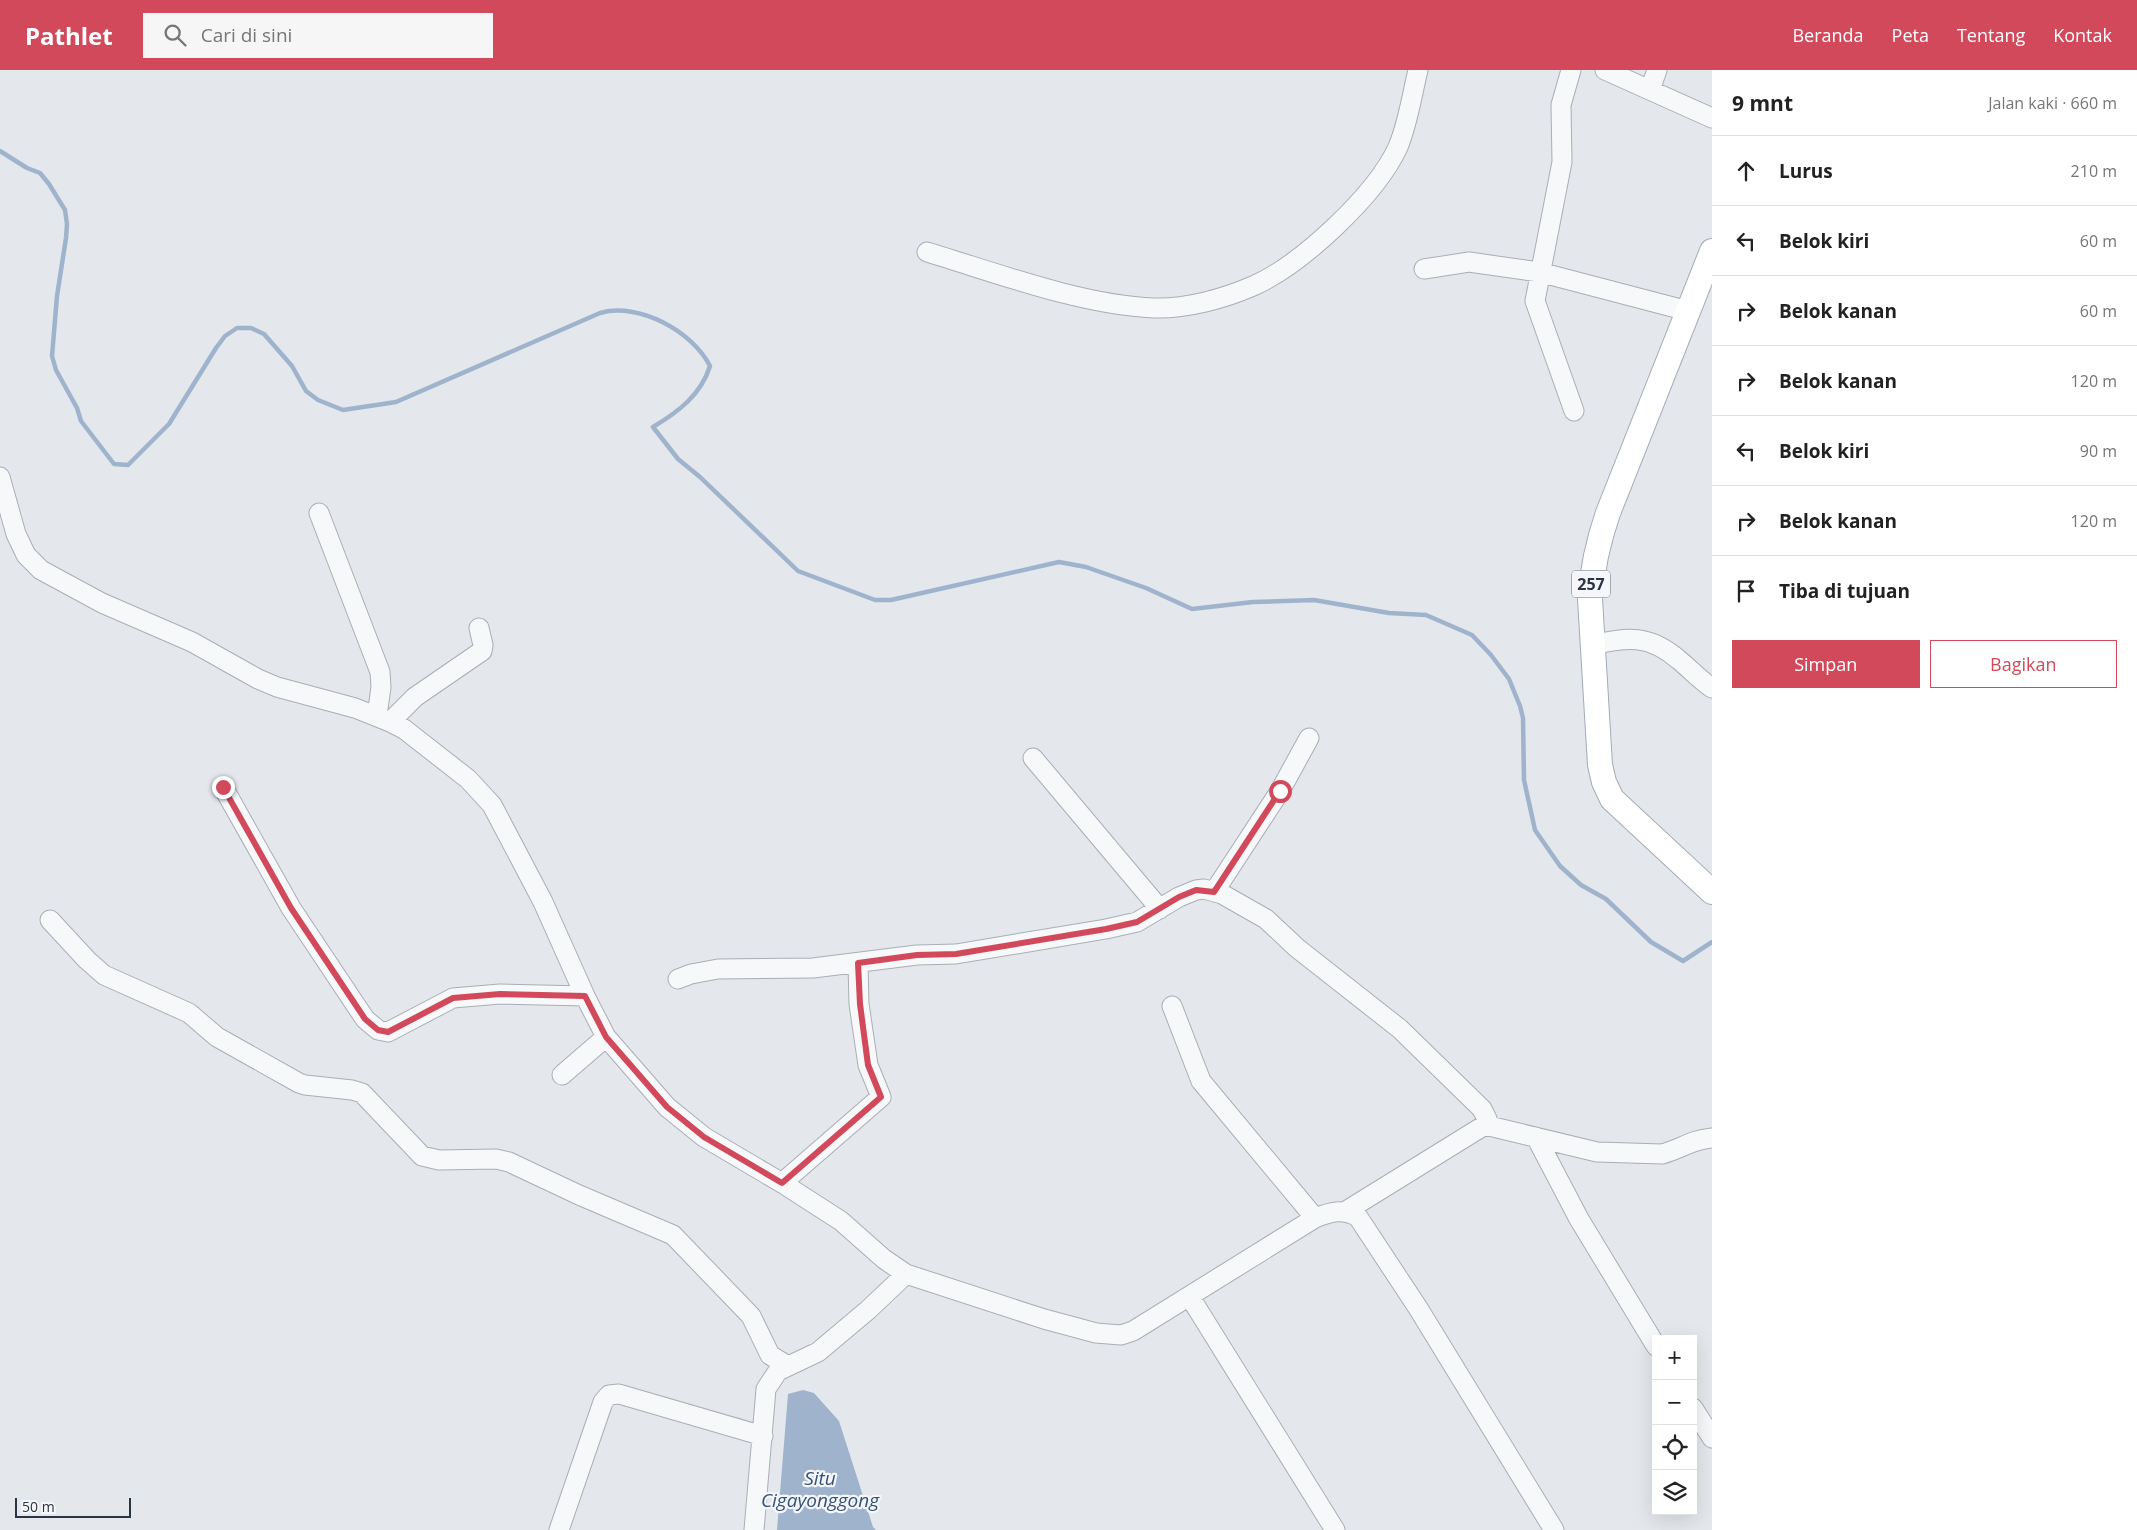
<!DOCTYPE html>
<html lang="id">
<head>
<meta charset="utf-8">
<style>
	body { margin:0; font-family:"Open Sans",sans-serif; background:#f6f6f6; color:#222 }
	.controls { position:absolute; right:15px; bottom:15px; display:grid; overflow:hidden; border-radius:0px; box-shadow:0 5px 20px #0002 }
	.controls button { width:45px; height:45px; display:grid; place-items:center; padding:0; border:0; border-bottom:1px solid #e0e0e0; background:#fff; color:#222; font:25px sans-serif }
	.scale { position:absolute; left:15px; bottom:12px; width:116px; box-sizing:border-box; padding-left:5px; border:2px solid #2b3445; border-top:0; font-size:14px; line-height:18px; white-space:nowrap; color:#2b3445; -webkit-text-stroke:4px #f4f6f9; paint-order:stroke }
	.stop { position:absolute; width:15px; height:15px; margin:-11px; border:4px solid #d1495b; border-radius:50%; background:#fff }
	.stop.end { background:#d1495b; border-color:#fff; box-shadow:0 1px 5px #0008 }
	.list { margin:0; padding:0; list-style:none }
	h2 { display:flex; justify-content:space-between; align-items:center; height:65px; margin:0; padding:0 20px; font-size:21px }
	h2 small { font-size:16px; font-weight:400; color:#767676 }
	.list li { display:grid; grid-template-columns:32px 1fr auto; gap:15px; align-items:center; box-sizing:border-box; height:70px; padding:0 20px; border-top:1px solid #e0e0e0 }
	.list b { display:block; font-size:19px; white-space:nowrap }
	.list em { font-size:16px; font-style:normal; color:#767676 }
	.actions { display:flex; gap:10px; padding:15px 20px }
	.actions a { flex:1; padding:11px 0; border:1px solid #d1495b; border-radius:0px; text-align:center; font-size:18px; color:#d1495b }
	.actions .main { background:#d1495b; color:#fff }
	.icon { flex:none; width:28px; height:28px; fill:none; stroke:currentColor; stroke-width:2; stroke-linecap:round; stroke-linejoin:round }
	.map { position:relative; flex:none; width:1712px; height:1460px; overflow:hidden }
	header { display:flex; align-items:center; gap:30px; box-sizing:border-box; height:70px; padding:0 25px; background:#d1495b; color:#fff }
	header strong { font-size:24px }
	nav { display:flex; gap:28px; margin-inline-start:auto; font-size:18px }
	.search { width:350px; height:45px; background:#f6f6f6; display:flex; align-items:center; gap:12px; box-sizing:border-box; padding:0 18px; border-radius:0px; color:#767676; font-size:19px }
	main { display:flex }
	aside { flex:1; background:#fff }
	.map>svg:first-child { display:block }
	.water { fill:#9fb4cc }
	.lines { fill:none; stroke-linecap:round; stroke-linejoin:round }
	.stream { stroke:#9fb4cc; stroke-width:4.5 }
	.minor-casing { stroke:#a9aeb7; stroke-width:21 }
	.major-casing { stroke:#a3abb8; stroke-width:26 }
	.minor { stroke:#f7f8fa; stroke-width:19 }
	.major { stroke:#fff; stroke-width:24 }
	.route { stroke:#d1495b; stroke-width:6 }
	.labels { text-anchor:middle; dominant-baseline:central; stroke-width:4.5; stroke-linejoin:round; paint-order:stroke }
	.shield { fill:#f4f6f9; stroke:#676e7b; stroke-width:1 }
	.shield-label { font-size:16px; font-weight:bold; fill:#2b3445 }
	.water-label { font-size:19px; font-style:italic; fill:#34527a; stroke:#f4f6f9 }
</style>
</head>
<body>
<header>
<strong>Pathlet</strong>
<div class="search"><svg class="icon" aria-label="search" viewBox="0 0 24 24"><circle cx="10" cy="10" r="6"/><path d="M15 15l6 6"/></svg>Cari di sini</div>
<nav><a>Beranda</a><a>Peta</a><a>Tentang</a><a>Kontak</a></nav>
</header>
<main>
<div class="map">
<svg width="1712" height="1460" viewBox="0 0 1712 1460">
	<rect width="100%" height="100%" fill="#e4e7ec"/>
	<path class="water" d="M803,1320L814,1323L839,1351L873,1457L876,1460H777L788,1324Z"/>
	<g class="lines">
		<path class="stream" d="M0,81L27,98L40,103L49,114L65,140L67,154L66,168L57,226L52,286L56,300L77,338L81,351L114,394L128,395L169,354L216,278L225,266L237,258H251L264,264L292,296L306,321L318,330L343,340L396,332L600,243C639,232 692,261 710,296C701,325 678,342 653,357L678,389L700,407L798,501L875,530H891L1059,492L1086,497L1146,518L1192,539L1253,532L1314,530L1389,543L1426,545L1472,565L1491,585L1509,609L1520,636L1523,648L1524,710L1535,760L1560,796L1581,815L1606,829L1651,872L1683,891L1712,872"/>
		<defs>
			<path id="minor" d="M1571,0L1561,35L1562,92L1535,231L1574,341
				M1605,0L1712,48
				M1650,20L1657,0
				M927,182C997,203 1081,235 1154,238C1186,239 1223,229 1253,216C1301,195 1376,125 1398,77C1408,53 1412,25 1418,0
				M1424,199L1469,192L1539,202L1688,241
				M0,407L16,464L26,485L41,500L102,533L192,572L258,609L277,617L355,638L390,652L404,659L468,709L492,735L543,832L585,926L606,967L667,1037L704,1067L782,1113L841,1151L884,1189L906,1204L1044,1249L1096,1263L1121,1265L1133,1261L1315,1148C1330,1142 1343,1138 1358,1147L1418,1238L1554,1460
				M319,443L380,602L381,617L377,646
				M1591,575C1628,567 1649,564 1679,590C1690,599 1700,610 1712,618
				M390,652L415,627L482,581L483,575L479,558
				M1033,688L1160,839
				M223,717L291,838L365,949L378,960L388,962L453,928L500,924L585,926
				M1214,822L1280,721L1309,668
				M50,850L87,890L104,905L189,943L217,967L299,1013L305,1015L352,1020L362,1023L422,1086L439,1090L496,1089L509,1092L579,1125L673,1165L751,1246L770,1285L788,1296
				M678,909L691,904L718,899L813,898L917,885L956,884L1106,859L1137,852L1179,827L1196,820L1204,819L1222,824L1266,849L1297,878L1400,959L1482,1039L1487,1049L1485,1055L1346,1141
				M1172,936L1201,1011L1315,1148
				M562,1005L606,967
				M1485,1055L1597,1082L1662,1084C1681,1079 1690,1070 1712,1068
				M1536,1067L1579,1149L1656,1276
				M782,1113L881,1027L868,995L859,934L858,893
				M1190,1227L1335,1460
				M1693,1338L1712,1368
				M559,1460L603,1332L609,1325L619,1324L763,1366
				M754,1460L766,1319L778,1301L818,1282L868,1240L906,1204"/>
			<path id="major" d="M1712,181L1608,443C1598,472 1592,499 1590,529L1600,695L1604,712L1612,729L1712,822"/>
		</defs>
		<use href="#minor" class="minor-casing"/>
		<use href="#major" class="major-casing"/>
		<use href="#minor" class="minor"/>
		<use href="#major" class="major"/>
	</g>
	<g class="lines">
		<path class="route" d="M223,717L291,838L365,949L378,960L388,962L453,928L500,924L585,926L606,967L667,1037L704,1067L782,1113L881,1027L868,995L860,934L858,893L917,885L956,884L1106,859L1137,852L1179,827L1196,820L1214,822L1280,721"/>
	</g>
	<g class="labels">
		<rect class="shield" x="1572" y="500.5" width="38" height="27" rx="4"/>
		<g class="shield-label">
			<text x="1591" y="514">257</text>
		</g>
		<g class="water-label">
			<text x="820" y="1408">Situ<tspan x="820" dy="22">Cigayonggong</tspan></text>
		</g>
	</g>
</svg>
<div class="controls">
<button>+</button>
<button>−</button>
<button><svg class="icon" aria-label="locate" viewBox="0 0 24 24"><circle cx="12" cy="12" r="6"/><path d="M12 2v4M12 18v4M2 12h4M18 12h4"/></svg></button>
<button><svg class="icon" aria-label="layers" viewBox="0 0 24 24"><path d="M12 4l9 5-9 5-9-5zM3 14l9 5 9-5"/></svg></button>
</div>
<div class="scale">50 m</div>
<div class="stop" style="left:1280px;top:721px"></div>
<div class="stop end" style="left:223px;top:717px"></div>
</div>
<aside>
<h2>9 mnt<small>Jalan kaki · 660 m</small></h2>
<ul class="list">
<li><svg class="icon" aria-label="ahead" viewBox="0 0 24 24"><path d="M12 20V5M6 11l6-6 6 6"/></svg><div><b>Lurus</b></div><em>210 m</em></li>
<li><svg class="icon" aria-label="left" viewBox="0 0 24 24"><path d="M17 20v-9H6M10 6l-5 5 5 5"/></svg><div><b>Belok kiri</b></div><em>60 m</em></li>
<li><svg class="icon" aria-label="right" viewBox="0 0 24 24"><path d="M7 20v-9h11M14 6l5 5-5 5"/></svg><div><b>Belok kanan</b></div><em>60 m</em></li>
<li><svg class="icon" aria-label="right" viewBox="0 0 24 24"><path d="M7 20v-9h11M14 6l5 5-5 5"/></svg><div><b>Belok kanan</b></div><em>120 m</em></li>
<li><svg class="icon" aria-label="left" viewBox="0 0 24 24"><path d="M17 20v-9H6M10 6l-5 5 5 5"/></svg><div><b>Belok kiri</b></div><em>90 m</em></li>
<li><svg class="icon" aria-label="right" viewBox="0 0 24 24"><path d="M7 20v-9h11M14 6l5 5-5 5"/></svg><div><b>Belok kanan</b></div><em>120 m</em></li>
<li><svg class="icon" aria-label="arrive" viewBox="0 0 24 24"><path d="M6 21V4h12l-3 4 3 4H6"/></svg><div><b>Tiba di tujuan</b></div></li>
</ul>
<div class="actions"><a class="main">Simpan</a><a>Bagikan</a></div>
</aside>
</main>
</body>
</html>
